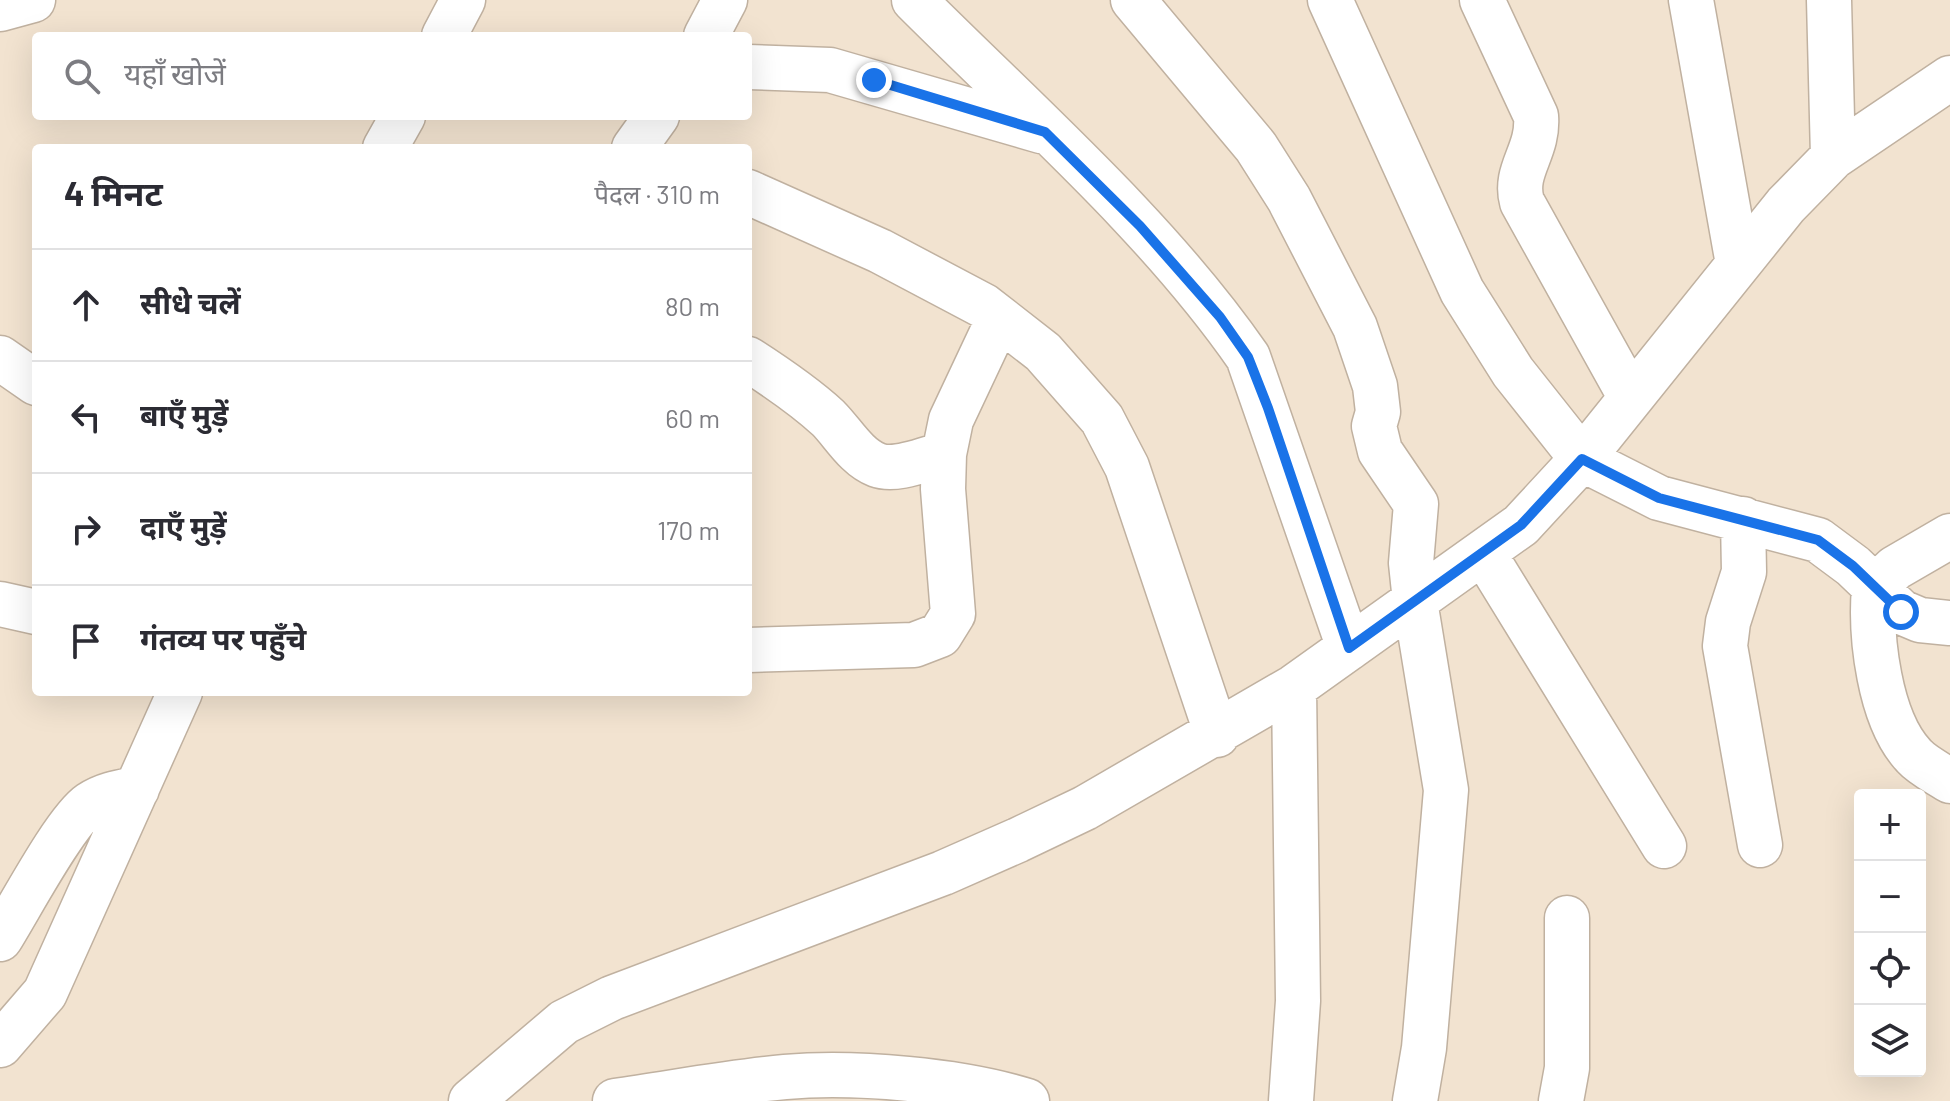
<!DOCTYPE html>
<html lang="hi">
<head>
<meta charset="utf-8">
<style>
	body { margin:0; font-family:Barlow,"Noto Sans Devanagari",sans-serif; background:#f7f7f7; color:#2b2b33 }
	.controls { position:absolute; right:24px; bottom:24px; display:grid; overflow:hidden; border-radius:8px; box-shadow:0 8px 32px #0002 }
	.controls button { width:72px; height:72px; display:grid; place-items:center; padding:0; border:0; border-bottom:2px solid #e1e1e2; background:#fff; color:#2b2b33; font:40px sans-serif }
	.stop { position:absolute; width:24px; height:24px; margin:-18px; border:6px solid #1a73e8; border-radius:50%; background:#fff }
	.stop.end { background:#1a73e8; border-color:#fff; box-shadow:0 2px 8px #0008 }
	.list { margin:0; padding:0; list-style:none }
	h2 { display:flex; justify-content:space-between; align-items:center; height:104px; margin:0; padding:0 32px; font-size:34px }
	h2 small { font-size:26px; font-weight:400; color:#7c7c81 }
	.list li { display:grid; grid-template-columns:52px 1fr auto; gap:24px; align-items:center; box-sizing:border-box; height:112px; padding:0 32px; border-top:2px solid #e1e1e2 }
	.list b { display:block; font-size:30px; white-space:nowrap }
	.list em { font-size:26px; font-style:normal; color:#7c7c81 }
	.icon { flex:none; width:44px; height:44px; fill:none; stroke:currentColor; stroke-width:2; stroke-linecap:round; stroke-linejoin:round }
	.map { position:relative; flex:none; width:1950px; height:1101px; overflow:hidden }
	.search { position:absolute; background:#fff; box-shadow:0 8px 32px #0002; left:32px; top:32px; width:720px; height:88px; display:flex; align-items:center; gap:20px; box-sizing:border-box; padding:0 28px; border-radius:8px; color:#7c7c81; font-size:30px }
	.panel { position:absolute; background:#fff; box-shadow:0 8px 32px #0002; left:32px; top:144px; width:720px; height:552px; border-radius:8px }
	.map>svg:first-child { display:block }
	.lines { fill:none; stroke-linecap:round; stroke-linejoin:round }
	.minor-casing { stroke:#c0b1a0; stroke-width:47 }
	.minor { stroke:#fff; stroke-width:44 }
	.route { stroke:#1a73e8; stroke-width:10 }
</style>
</head>
<body>
<div class="map">
<svg width="1950" height="1101" viewBox="0 0 1950 1101">
	<rect width="100%" height="100%" fill="#f2e3d0"/>
	<g class="lines">
		<defs>
			<path id="minor" d="M914,0C1026,112 1158,227 1248,357L1349,648
				M1133,0L1256,147L1289,199L1355,327L1375,386L1378,412L1374,426L1380,451L1416,504L1411,563L1415,601L1446,790L1424,1048L1415,1101
				M1330,0L1462,291L1513,372L1582,459L1659,498L1818,540L1853,566L1901,612L1920,620L1950,623
				M1482,0L1536,116C1539,152 1513,170 1522,202L1631,398
				M1691,0L1738,264
				M1829,0L1833,157
				M0,9L33,0
				M444,36L463,0
				M706,36L725,0
				M748,67L830,70L1041,131
				M385,148L403,116
				M634,148L657,116
				M748,192L880,251L984,306L1043,352L1102,419L1127,467L1217,735
				M0,358L36,383
				M748,359C776,377 803,395 828,418C843,433 856,457 877,465C896,472 925,459 944,454
				M1743,519L1744,572L1728,622L1725,646L1760,845
				M1950,536L1895,568L1874,588C1870,636 1879,719 1914,756C1923,766 1938,773 1950,781
				M1483,552L1664,846
				M0,604L36,612
				M748,650L914,645L940,635L953,614L943,489L944,454L951,420L999,318
				M0,939C19,909 65,821 90,804C105,794 121,792 137,789
				M0,1045L45,993L180,692
				M471,1101L564,1022L612,998L943,873L1018,840L1085,808L1294,687L1521,525L1582,459L1786,205L1833,157L1950,78
				M615,1101C672,1093 728,1082 785,1077C855,1071 961,1080 1027,1101
				M1291,1101L1298,1001L1294,687
				M1561,1101L1567,1068V918"/>
		</defs>
		<use href="#minor" class="minor-casing"/>
		<use href="#minor" class="minor"/>
	</g>
	<g class="lines">
		<path class="route" d="M874,80L1045,132L1140,226L1220,317L1248,357L1268,408L1349,648L1521,525L1582,459L1659,498L1818,540L1853,566L1901,612"/>
	</g>
</svg>
<div class="controls">
<button>+</button>
<button>−</button>
<button><svg class="icon" aria-label="locate" viewBox="0 0 24 24"><circle cx="12" cy="12" r="6"/><path d="M12 2v4M12 18v4M2 12h4M18 12h4"/></svg></button>
<button><svg class="icon" aria-label="layers" viewBox="0 0 24 24"><path d="M12 4l9 5-9 5-9-5zM3 14l9 5 9-5"/></svg></button>
</div>
<div class="stop" style="left:1901px;top:612px"></div>
<div class="stop end" style="left:874px;top:80px"></div>
<div class="search"><svg class="icon" aria-label="search" viewBox="0 0 24 24"><circle cx="10" cy="10" r="6"/><path d="M15 15l6 6"/></svg>यहाँ खोजें</div>
<section class="panel">
<h2>4 मिनट<small>पैदल · 310 m</small></h2>
<ul class="list">
<li><svg class="icon" aria-label="ahead" viewBox="0 0 24 24"><path d="M12 20V5M6 11l6-6 6 6"/></svg><div><b>सीधे चलें</b></div><em>80 m</em></li>
<li><svg class="icon" aria-label="left" viewBox="0 0 24 24"><path d="M17 20v-9H6M10 6l-5 5 5 5"/></svg><div><b>बाएँ मुड़ें</b></div><em>60 m</em></li>
<li><svg class="icon" aria-label="right" viewBox="0 0 24 24"><path d="M7 20v-9h11M14 6l5 5-5 5"/></svg><div><b>दाएँ मुड़ें</b></div><em>170 m</em></li>
<li><svg class="icon" aria-label="arrive" viewBox="0 0 24 24"><path d="M6 21V4h12l-3 4 3 4H6"/></svg><div><b>गंतव्य पर पहुँचे</b></div></li>
</ul>
</section>
</div>
</body>
</html>
